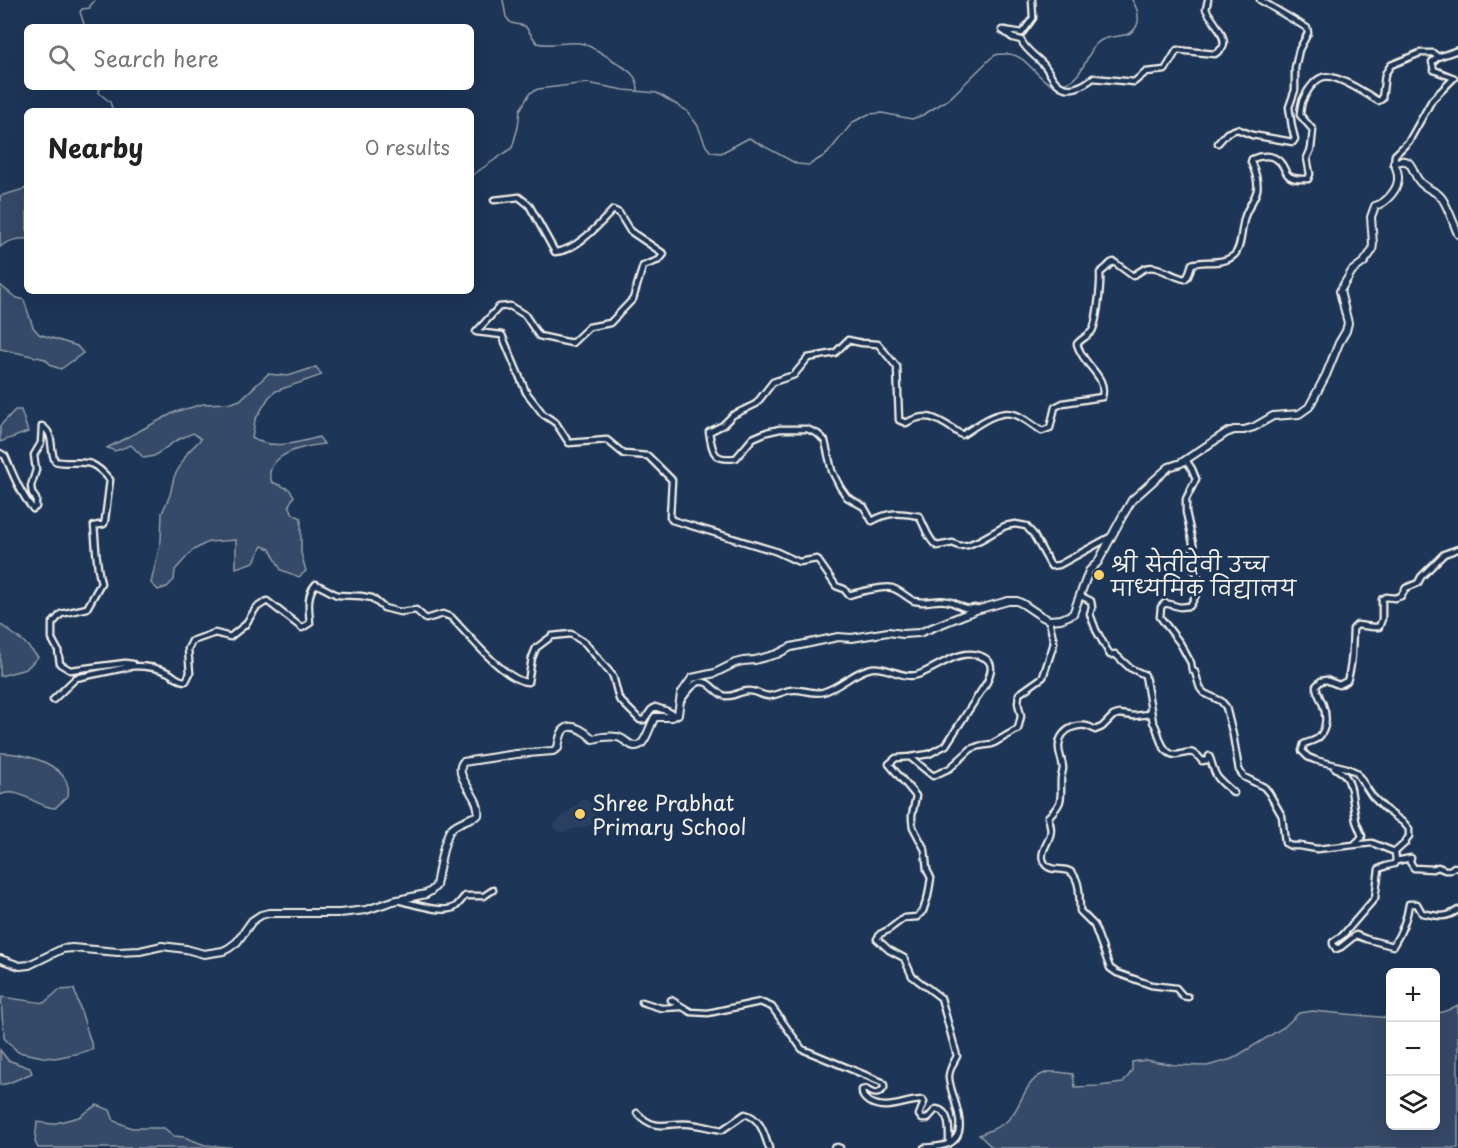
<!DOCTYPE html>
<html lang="en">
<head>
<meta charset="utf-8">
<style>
	body { margin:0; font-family:"Playpen Sans","Playpen Sans Deva",sans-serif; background:#f2f2f2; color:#222 }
	.controls { position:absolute; right:18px; bottom:18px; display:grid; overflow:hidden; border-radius:9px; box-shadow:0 6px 24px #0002 }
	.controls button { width:54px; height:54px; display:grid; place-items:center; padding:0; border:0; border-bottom:2px solid #e0e0e0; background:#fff; color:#222; font:30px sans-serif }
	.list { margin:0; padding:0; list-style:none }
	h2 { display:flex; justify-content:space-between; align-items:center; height:78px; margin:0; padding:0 24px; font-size:26px }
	h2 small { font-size:20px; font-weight:400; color:#767676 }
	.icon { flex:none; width:33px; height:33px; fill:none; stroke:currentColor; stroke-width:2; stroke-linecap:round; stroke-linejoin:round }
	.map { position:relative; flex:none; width:1458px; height:1148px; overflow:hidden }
	.search { position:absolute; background:#fff; box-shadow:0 6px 24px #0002; left:24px; top:24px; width:450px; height:66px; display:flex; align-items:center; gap:15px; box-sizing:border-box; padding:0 21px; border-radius:9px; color:#767676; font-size:22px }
	.panel { position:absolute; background:#fff; box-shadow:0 6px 24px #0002; left:24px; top:108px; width:450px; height:186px; border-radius:9px }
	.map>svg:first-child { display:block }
	.built { fill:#2a4060 }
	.green { fill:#354a67; stroke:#949ea8; stroke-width:1.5 }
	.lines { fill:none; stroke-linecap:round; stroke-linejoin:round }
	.stream { stroke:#9aa2ab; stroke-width:1.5 }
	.minor-casing { stroke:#f4f1e8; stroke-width:9 }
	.secondary-casing { stroke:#f4f1e8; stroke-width:10 }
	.minor { stroke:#1d3557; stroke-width:4.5 }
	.secondary { stroke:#1d3557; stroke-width:6 }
	.poi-dot { fill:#ffd166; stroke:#1d3557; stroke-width:2 }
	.labels { text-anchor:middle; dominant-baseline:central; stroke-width:6; stroke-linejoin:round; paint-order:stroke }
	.poi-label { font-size:21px; fill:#f4f1e8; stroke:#1d3557; text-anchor:start }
</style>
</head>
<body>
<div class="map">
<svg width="1458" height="1148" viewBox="0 0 1458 1148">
	<rect width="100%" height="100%" fill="#1d3557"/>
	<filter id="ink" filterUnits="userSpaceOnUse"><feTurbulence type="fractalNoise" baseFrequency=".0167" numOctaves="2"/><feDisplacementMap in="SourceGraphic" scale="12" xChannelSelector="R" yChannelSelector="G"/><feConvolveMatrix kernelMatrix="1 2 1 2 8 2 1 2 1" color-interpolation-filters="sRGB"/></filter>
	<g filter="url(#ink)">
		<path class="built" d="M583,799L594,805L597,824L562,832L555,829L554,824Z"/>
		<path class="green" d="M27,188V239C18,238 7,241 0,247V196Z
			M0,285L15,297L24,300L33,327L39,334L77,346L83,353L61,369L52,366L45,359L0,349Z
			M316,367L322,375L276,391L269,397L255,420L252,438C272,450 297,443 319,437L324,444C306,446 275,451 270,472C270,473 271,481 272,482L289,489L294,496L289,505L293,514L301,518V553L306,571L299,577L281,570L270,549L262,546L254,562L236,568V540L208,542L192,551L175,570L174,580L167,587L158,590L151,583L161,540L162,513L170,495L174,477L188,452L201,439L193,433L177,440L154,456L144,458L131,445L115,451L107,448L175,412L203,404L231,403L240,400L268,374L288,376Z
			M15,410H21L28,432L0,442V426Z
			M0,624L24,642L38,657L26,669L0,676Z
			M0,753C24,752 73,765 68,796L55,808C36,807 19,786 0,795Z
			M74,989L93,1049L80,1053L55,1058L43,1057L18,1052L4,1038C4,1021 0,1014 2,997L44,1003L59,990Z
			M1458,1005V1148H993L979,1135C988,1131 1001,1127 1008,1120C1024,1104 1024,1077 1049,1072C1056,1071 1066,1073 1073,1074L1075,1087L1099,1086L1123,1083L1132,1071V1062L1146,1060L1175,1065L1207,1066L1232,1059L1284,1027L1299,1013L1313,1011L1390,1018V1126H1436V1014L1448,1010Z
			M0,1050L8,1060L30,1068L32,1073L9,1083L0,1085Z
			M97,1105L110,1110L114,1121L132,1128H164L174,1136L184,1137L205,1145L239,1148H38L35,1142L37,1122L52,1124L79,1117Z"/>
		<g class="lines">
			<path class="stream" d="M503,0L506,17L511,23L525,26L537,43C552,47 569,40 584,44C593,47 625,67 632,74C636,78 638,85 638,91
				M85,27L80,12L82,9L90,8V6L95,0
				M1061,85C1065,83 1070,82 1073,79C1083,73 1088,53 1096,44C1108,31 1133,43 1138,22C1139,14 1136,6 1132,0
				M100,87L99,93L110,102L113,111
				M471,176L512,148L518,127L520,110L530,93L538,89L587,83L624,90L657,93L687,111L698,126L706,146L711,152L721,153L749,138L797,164L809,165L827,154L853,122L869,114L882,113L912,119L923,115L949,99L991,58C997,53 1001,54 1009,54C1029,56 1038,83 1056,85"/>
			<defs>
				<path id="minor" d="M1002,30L1013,38L1021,40C1026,51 1036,56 1044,65C1049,71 1052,79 1058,84C1069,93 1083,86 1093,78L1134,82L1146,72L1165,70L1177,50L1215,54C1217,52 1222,49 1223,47C1228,36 1210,18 1206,9L1208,0
					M1004,30L1022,33L1033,18L1032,0
					M1218,143L1227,133L1237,129L1252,135L1293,142L1295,139L1292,127L1289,107L1295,90V68L1299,50L1308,33L1307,28L1260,0
					M1394,163L1395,155L1409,141L1432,100L1454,78L1434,70L1432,62L1438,57L1458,50
					M494,200L519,197L529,205L555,252C576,251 599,225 613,210L619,213L630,231L664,254L659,260L643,266L633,299L610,323L589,327L572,343L539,336L525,315L510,306L499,307L476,332L502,335L526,392L543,414L556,423L569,443L607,440L624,454L648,456L672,480L670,517L672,520L775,551L799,562L817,559L834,583L836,586L844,589L849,595C858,592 885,586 892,588C901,591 906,597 914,601C917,601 920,602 923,602C931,602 939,599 947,601C959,603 962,611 975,608
					M0,453L5,456C13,474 20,493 33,509L36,507V499L32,493L31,486L36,470L34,455L41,443L42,426C55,434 49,449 55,461C67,465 79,460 91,464C99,467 105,474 110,480L105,520L104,524L94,526C96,544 96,565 101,583L87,608L61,614L52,624V639L58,650L60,664L70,670L125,663L133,664
					M1186,460L1192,469L1196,479L1186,499V512L1194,548L1192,561L1193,569L1196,571C1202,587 1198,592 1190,606L1180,607L1165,603L1161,607L1160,617L1180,643L1191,663L1192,670L1195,672L1200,688L1204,693L1221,701L1226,707L1233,735L1239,770L1244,777L1264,787L1269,793L1282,816L1285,843L1291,846H1300L1317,849L1372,843L1395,852L1396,861
					M1110,537L1059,565L1051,566L1033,534L1026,526L1015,524L1005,526L980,540L968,545L959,546L953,543L937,546C928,540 925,526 919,516C899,513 890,511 872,521L864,507L847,497L840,487L832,471L825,441L818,434L807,429H780L767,432L753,438L736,458C713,461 713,453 709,432L723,425L733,415L756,404L773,382L794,375L808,358L835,353L848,340L862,343L878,344L897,367L899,420L906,423C930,409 941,422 962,435C975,427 997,409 1013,414C1023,416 1033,426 1042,431L1050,428L1055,407L1063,403L1102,397C1107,378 1089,369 1081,353C1079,350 1078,347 1077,344C1081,339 1088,336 1092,331C1097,323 1101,283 1100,273L1106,268L1111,263L1114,262L1133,276C1137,273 1141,270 1146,268C1158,264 1172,277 1185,279L1188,276L1192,264C1204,260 1222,265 1233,256C1242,250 1241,227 1245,216C1248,207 1255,199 1257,190C1259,181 1255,171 1251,162L1252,159C1261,155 1273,154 1280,162C1284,166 1285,172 1288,175C1293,180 1302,179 1308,179L1310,174L1307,158L1311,149L1313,130L1300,115C1301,102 1302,100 1309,89C1313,84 1316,79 1323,77C1335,73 1367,94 1378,101L1382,99L1385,74L1391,65L1420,53H1433L1438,57
					M1081,596L1091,601L1092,607L1090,614L1096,630L1110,655L1115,654L1130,668L1145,675L1153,722C1160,731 1158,744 1168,752C1181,762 1189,742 1202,761L1208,760L1209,756C1213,764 1213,773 1219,779C1224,785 1229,788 1234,793
					M53,700L76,678L134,666C145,666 159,668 169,673C176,677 178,681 186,681L190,673L188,649L192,641L215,633L230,637L245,625L256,608L267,601L302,628L310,623C309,610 306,594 316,584L337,595L361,596L372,598L384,608L400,612L416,610L426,619L443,614L451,617C467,633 506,682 528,682L532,658L536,648L552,636L571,634L585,643L613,676L619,699L640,720H644L651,710L655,707L667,711L675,715
					M680,702C685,695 691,685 699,682C710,679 716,695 726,696C734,697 739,691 748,691C755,690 762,696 769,696C777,695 784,691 791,690C802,688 812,695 823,692C841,687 854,671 872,668C887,666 902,679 917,675C939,668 961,645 985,658C995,664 990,674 987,682L946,745L929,754L910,757
					M1150,709L1149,714L1134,716L1119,714L1113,716L1102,727L1095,730C1082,720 1060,728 1059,745C1058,753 1063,761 1063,769C1063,769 1061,778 1061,778C1060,798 1065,801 1048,817C1050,823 1052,829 1050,835C1048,844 1039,853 1044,862C1049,874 1066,865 1073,874C1081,884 1079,899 1080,911L1094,925L1110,968L1117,973L1151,985L1176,988L1183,996L1188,997
					M1334,767L1344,774L1348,780L1351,789L1356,821L1362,836L1361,838L1355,844
					M1395,852L1405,843L1409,836V829L1404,823L1385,809L1372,796L1356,772L1347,768L1315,760L1308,757L1302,751L1304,744C1308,742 1314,741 1318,738C1327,730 1327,715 1323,705C1321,698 1317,694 1316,686L1321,681L1326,680L1339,685L1347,681C1353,665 1352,646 1353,629L1357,625L1373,627H1379L1382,619V599L1386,597L1395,598L1401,596L1406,588L1418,583L1421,577L1444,554L1458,549
					M1458,868L1454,867L1450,870H1445L1438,867L1433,869L1414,868L1410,862L1411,858L1396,861L1394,864L1386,866L1379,869L1375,898L1343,935L1333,942V944L1336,949L1341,947L1356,935L1366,939L1393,946C1401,933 1407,920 1409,904H1417L1422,913C1437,916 1445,919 1458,910
					M401,901C414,904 443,914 455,907C459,904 462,899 465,896H484L493,890
					M671,1000L691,1012L708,1013L760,1002L772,1007L802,1049L882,1082L884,1085V1088C878,1096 873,1094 866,1089L862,1090C862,1097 864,1098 869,1102C888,1112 904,1100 923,1100L924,1102L919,1115L922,1119H927L936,1109C951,1111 949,1132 949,1144
					M642,1002L661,1008L681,1007
					M637,1113C656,1133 666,1122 689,1124C700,1125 711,1128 722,1130L745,1114C761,1118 764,1134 769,1148
					M834,1148L837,1147L840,1148
					M924,1148C932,1147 941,1147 948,1144C973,1133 950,1096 949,1078C948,1071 954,1062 957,1056L941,998L912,976L904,958L889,950L877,939L880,934L888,930L904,918L917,917L923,911L928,896L931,878L927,870L925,850L913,827L912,820V815L916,796L889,764L896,758L910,757L933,776L950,768L971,749L979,746L992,744L1018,729L1021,716L1018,703L1019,694L1043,677L1054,643L1049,620"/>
				<path id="secondary" d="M0,959L20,966L29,965L62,949L72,948L118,952L140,951L162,946L186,949L204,954L223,951L229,948L237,942L252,921L261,915L269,913H340L366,910L393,901L426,894L431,891L436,886C438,874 444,837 451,829C457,822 470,819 478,815C482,797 452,777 463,762L516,754L553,751L558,748C559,743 560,732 565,729C573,722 587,733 593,739C601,737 609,736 617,737C626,738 632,752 642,743C648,736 650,725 655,717H672L678,714L681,694L692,678L715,673L735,663L743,661L755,660L777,654L791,647L838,637L852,638L888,632L903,634L919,633L976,610L1008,601H1017L1023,604L1041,616L1049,620L1061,619L1073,614L1089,571L1098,562L1122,517L1132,500L1169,467L1181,463L1226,433L1234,430H1244L1254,427L1273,416L1299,414L1309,407L1326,375L1339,343L1346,331L1348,323L1340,291L1352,271L1364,262L1372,251L1373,244L1371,217L1375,206C1386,203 1399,189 1398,177C1398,173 1396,167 1394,163C1414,154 1411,173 1420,182C1425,188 1434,190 1440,196C1446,201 1454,225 1458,234"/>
			</defs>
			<use href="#minor" class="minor-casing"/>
			<use href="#secondary" class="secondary-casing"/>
			<use href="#minor" class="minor"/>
			<use href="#secondary" class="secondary"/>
		</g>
	</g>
	<g class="poi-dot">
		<circle cx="1099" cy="575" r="6"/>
		<circle cx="580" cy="814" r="6"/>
	</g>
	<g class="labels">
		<g class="poi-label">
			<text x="1111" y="563">श्री सेतीदेवी उच्च<tspan x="1111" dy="24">माध्यमिक विद्यालय</tspan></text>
			<text x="592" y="802">Shree Prabhat<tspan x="592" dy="24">Primary School</tspan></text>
		</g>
	</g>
</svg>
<div class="controls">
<button>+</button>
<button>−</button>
<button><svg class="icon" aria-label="layers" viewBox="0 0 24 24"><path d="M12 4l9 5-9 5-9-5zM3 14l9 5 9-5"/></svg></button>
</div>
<div class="search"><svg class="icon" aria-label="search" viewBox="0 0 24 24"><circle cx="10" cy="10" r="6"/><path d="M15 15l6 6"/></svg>Search here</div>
<section class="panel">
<h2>Nearby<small>0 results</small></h2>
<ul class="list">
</ul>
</section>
</div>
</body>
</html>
